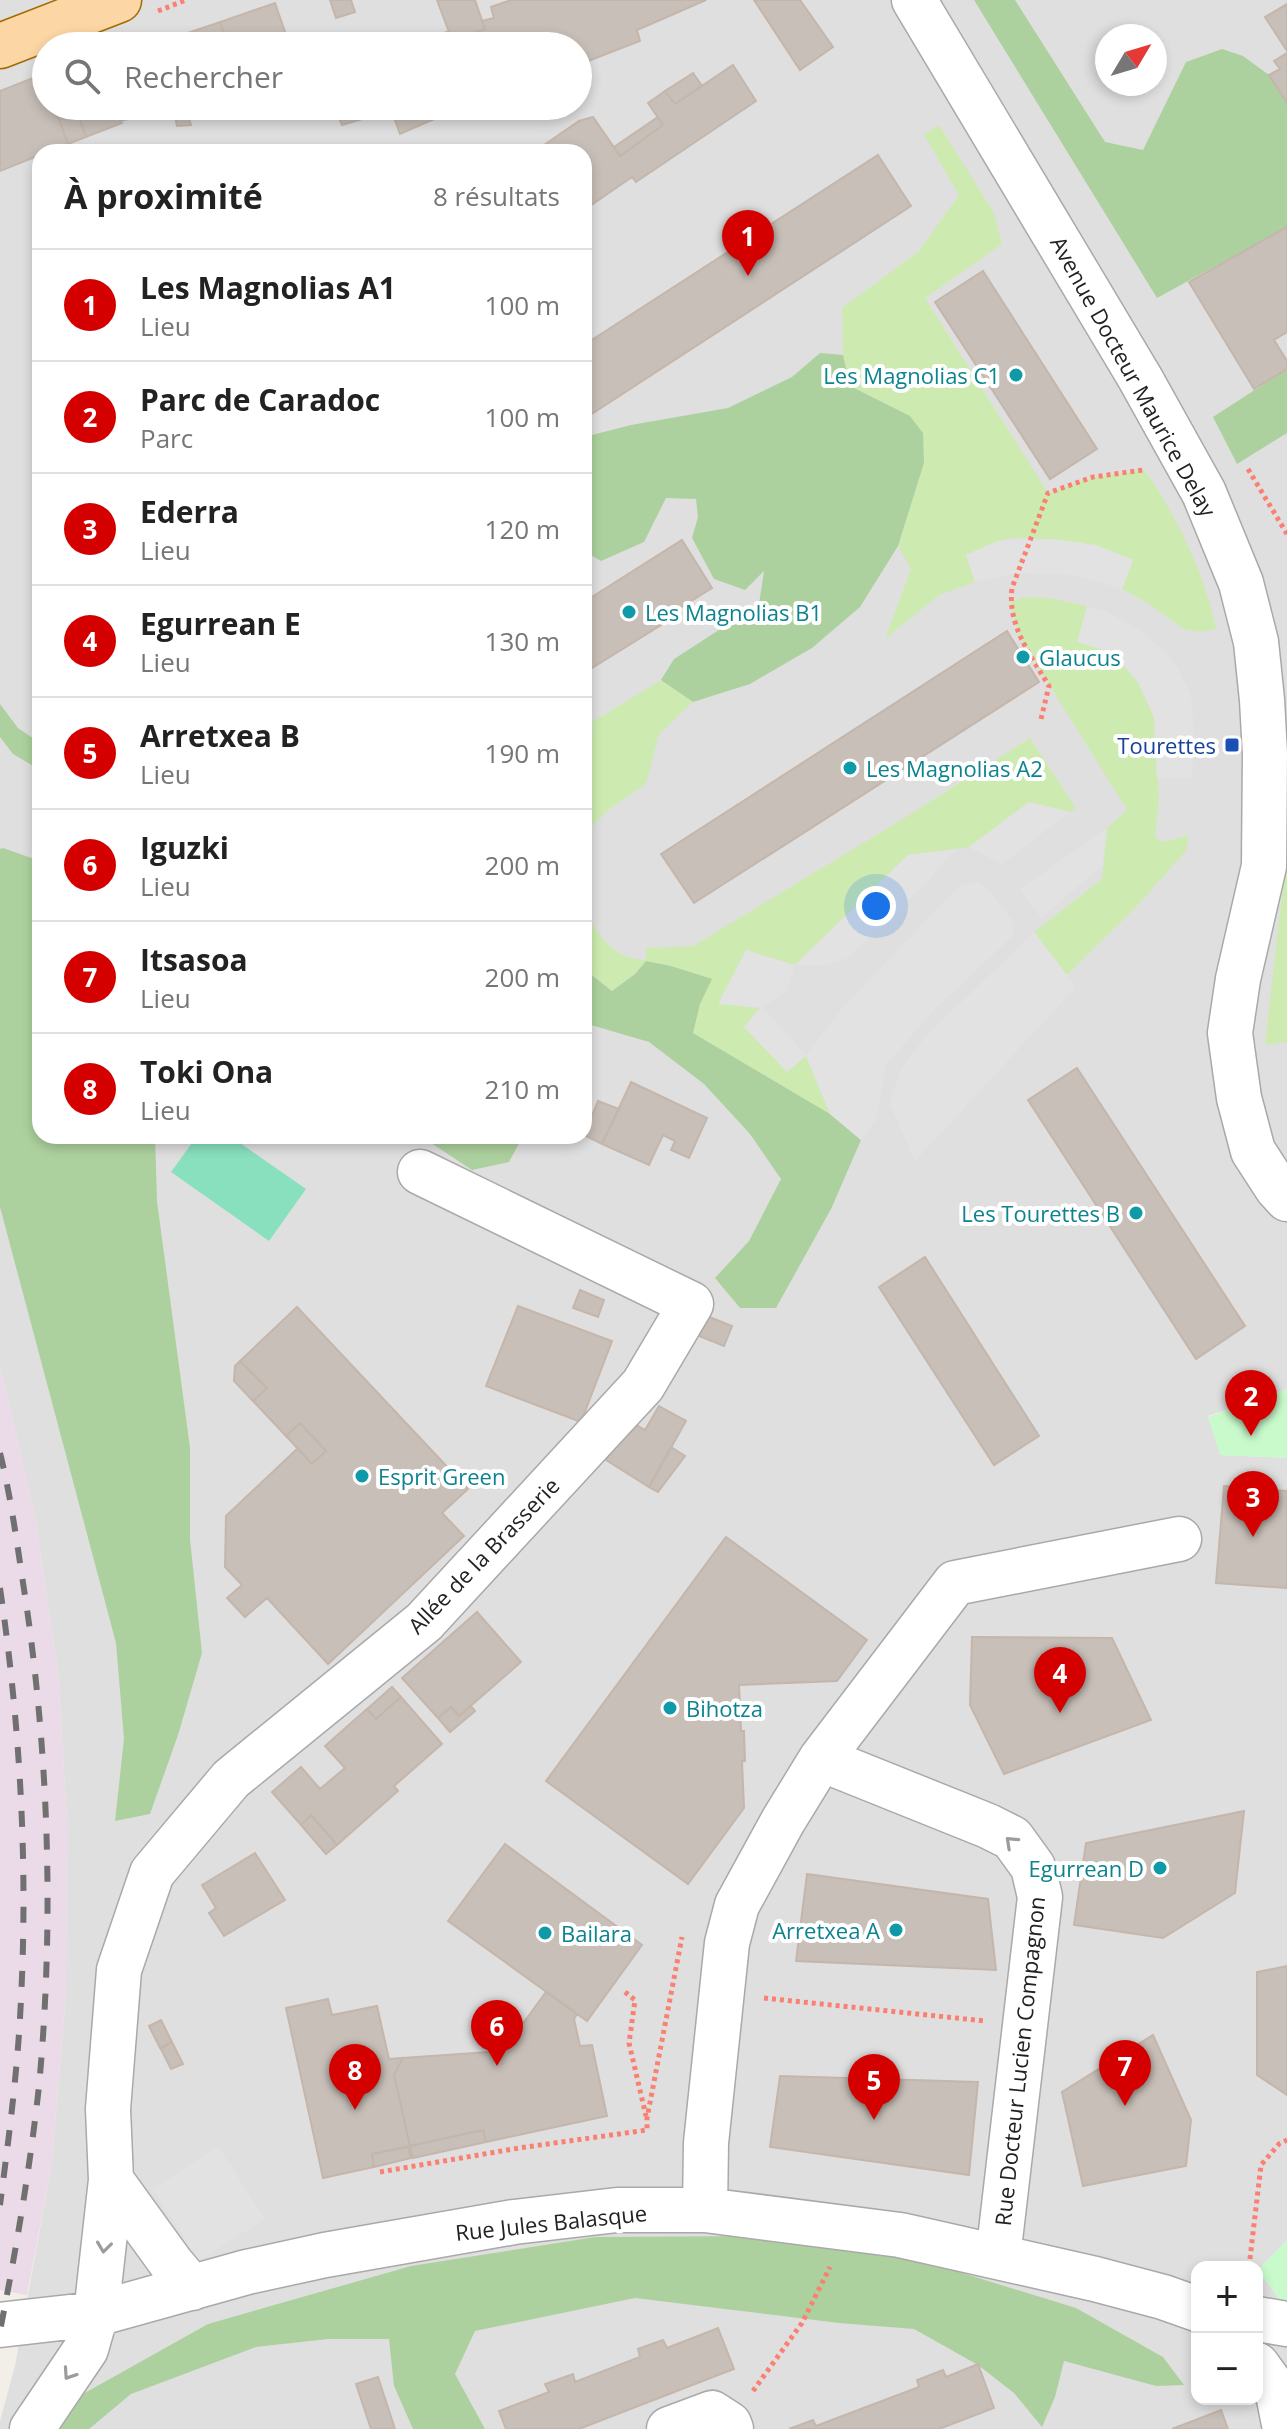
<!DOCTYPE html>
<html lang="fr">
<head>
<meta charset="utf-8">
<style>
	body { margin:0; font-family:"Open Sans",sans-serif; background:#f6f6f6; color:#222 }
	.controls { position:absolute; right:24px; bottom:24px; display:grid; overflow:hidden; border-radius:16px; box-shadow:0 4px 12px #0003 }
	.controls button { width:72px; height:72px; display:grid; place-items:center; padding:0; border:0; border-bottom:2px solid #e0e0e0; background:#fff; color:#222; font:40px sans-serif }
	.compass { position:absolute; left:1095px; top:24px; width:72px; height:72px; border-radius:50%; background:#fff; box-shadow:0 4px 12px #0003; rotate:52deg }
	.you { position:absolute; left:876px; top:906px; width:28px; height:28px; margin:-20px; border:6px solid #fff; border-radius:50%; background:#1a73e8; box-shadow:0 0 0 12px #1a73e833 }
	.badge { display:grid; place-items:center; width:52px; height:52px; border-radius:50%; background:#d40000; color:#fff; font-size:26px; font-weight:700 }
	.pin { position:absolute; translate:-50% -66px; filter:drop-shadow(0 2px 4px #0008) }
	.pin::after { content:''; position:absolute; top:42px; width:28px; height:24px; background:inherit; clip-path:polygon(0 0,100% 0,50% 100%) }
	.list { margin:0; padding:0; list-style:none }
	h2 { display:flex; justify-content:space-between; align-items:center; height:104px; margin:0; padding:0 32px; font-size:34px }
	h2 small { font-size:26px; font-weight:400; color:#767676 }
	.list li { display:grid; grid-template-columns:52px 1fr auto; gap:24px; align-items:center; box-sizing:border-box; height:112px; padding:0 32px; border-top:2px solid #e0e0e0 }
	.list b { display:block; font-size:30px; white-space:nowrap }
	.list p { margin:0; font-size:26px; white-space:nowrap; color:#767676 }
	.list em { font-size:26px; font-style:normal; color:#767676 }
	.icon { flex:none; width:44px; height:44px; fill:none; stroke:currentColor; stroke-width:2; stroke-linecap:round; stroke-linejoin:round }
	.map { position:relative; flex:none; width:1287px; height:2429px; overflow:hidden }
	.search { position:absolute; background:#fff; box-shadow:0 4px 12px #0003; left:32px; top:32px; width:560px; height:88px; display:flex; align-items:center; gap:20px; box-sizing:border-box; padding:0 28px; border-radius:44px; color:#767676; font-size:30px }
	.panel { position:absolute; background:#fff; box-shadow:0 4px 12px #0003; left:32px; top:144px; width:560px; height:1000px; border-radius:24px }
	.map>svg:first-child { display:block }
	.residential { fill:#e0dfdf; fill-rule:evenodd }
	.industrial { fill:#ebdbe8 }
	.grass { fill:#cdebb0 }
	.forest { fill:#add19e }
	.park { fill:#c8facc }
	.pitch { fill:#88e0be }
	.parking { fill:#e2e2e2 }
	.building { fill:#c7bfb8; stroke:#c4b6ab; stroke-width:2 }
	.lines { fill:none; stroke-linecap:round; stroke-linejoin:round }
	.minor-casing { stroke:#a9a9a9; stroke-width:47 }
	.major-casing { stroke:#a06b00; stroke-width:47 }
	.path { stroke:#fa8072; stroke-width:5; stroke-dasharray:4 4; stroke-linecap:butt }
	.minor { stroke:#fff; stroke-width:44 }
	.major { stroke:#fcd6a4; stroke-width:44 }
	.rail { stroke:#707070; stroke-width:6; stroke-dasharray:16 16; stroke-linecap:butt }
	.oneway { stroke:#9c9c9c }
	.culture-dot { fill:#0f9aa8; stroke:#fff; stroke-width:3 }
	.transit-dot { fill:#1a4fb4; stroke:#fff; stroke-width:3 }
	.labels { text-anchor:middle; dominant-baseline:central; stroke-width:8; stroke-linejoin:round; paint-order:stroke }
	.culture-label { font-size:22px; fill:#0d838f; stroke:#fff; text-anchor:start }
	.street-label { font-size:22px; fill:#222; stroke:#fff }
	.transit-label { font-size:22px; fill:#164399; stroke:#fff; text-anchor:end }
</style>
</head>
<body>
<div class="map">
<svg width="1287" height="2429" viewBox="0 0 1287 2429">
	<rect width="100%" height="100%" fill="#f2efe9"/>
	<path class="residential" d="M0,0H1287V1389L1208,1416L1221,1455L1287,1458V2240L1258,2270L1287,2310V2429H0V2421L15,2366L51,2168L66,1994L67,1822L58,1672L35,1518L0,1366ZM1107,36H1155V84H1107ZM46,46H578V106H46ZM40,152H584V1136H40ZM1197,2267H1257V2399H1197Z"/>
	<path class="industrial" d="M0,1366L35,1518L58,1672L67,1822L66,1994L51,2168L27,2295L0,2290Z"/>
	<path class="grass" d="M939,125L994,213L1002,244L925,298L1048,493L1093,477L1143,470C1154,481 1160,493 1168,507C1190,546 1207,585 1216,629L1200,632L1183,629L1152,606L1122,589L1133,561C1093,550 1036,529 996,542C986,546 976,551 966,555L975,582L939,595L885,639L911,569L898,546L924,463L910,416L850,386L843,355L842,308L918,252L959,195L924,135Z
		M1025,597L1050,598L1087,606L1078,642L1101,649L1118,660L1138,682L1154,717L1159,798L1155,837L1163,842L1189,835L1186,851L1135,908L1067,975L1034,932L1102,879L1107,828L1127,810L1019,636L1010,602Z
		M661,680L693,702L659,734L646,784L608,810L593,825L585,796L592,772L584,761V727Z
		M1030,738L1076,808L1070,812L1029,802L969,847L908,855L795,965L744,1027L806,1055L830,1114L693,1033L700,1004L711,979L671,966L646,961L635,974L612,991L584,969V903C586,920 605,945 621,954C627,958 638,959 646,960V948L693,946L901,820Z
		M1287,850V1042L1265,1045Z"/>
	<path class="forest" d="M974,0H1015L1105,142L1143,150L1186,62L1222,49L1243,56L1269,75L1287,103V227L1157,298Z
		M820,353L843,355L850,386L910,416L923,433L924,463L898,546L860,607L812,648L750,684L693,702L661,680L674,659L759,604L764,571L745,590L714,579L692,538L698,517L696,499L666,498L644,542L601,561L584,551V437L631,425L728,408L792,377Z
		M1287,369V433L1237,464L1213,417Z
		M0,704L18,728L40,743V770L13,754L0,737Z
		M3,848L40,861V1136H155L157,1201L190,1448V1539L202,1653L178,1735L150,1814L115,1821L124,1739L116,1643L0,1207V849Z
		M646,961L671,966L712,979L700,1004L693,1033L830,1114L861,1140L831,1209L776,1308H740L715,1278L749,1241L781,1179L750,1134L704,1084L649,1042L584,1023V969L612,991L635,974Z
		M430,1136H523L509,1162L472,1170L431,1143Z
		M754,2236L894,2252L1076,2308L1163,2357L1184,2385L1156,2386L1064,2361L1055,2397L1042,2427L1014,2393L978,2365L914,2329L839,2323L635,2298L475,2331L455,2374L485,2429H413L394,2386L389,2339H328L256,2347L131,2394L89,2429H57L74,2399L208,2324L411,2266L595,2237Z"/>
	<path class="park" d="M1287,1389V1458L1220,1455L1208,1417Z
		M1287,2240V2310L1258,2270Z"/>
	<path class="pitch" d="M197,1136H230L306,1189L269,1241L171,1172Z"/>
	<path class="parking" d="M1053,539L1096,545L1133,560L1122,589L1074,575L1018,573L975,582L966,555L998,541Z
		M1087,606L1106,611L1141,631L1166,653L1178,669L1191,695L1194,735L1192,778H1157L1154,717L1138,682L1118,660L1101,649L1077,642Z
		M1029,802L1070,812L1002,864L969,847Z
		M1107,828L1103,865L1041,918L1020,889Z
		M957,849L922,887L848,958L828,965H795L787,991L762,1007L806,1055L843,1007L960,885L979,882L991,893L1012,920L1014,935L934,1010L886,1065L876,1119L861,1140L830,1114L806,1056L787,1072L744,1027L761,1008L718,1004L746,950L795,965L908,855Z
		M1034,932L1076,987L915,1161L889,1102L901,1069L927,1035Z
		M218,2146L265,2219L199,2261L153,2189Z"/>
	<path class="building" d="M330,0H351L355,12L336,18Z
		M437,0H475L485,29L452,40Z
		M511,0H706L637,30L640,41L578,65V46H455L452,40L485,29L482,21L494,18L491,7Z
		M754,0H800L833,47L800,70Z
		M275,3L290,46H228L220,22Z
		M1287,4V51L1265,17Z
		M220,22L228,46H163L161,42Z
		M449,31L455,46H411Z
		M1287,53V103L1269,75L1280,69L1274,61Z
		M733,65L756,101L636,182L632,177L584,210V152H534L579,121L593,117L620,156L663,125L648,103L665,91L675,104Z
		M693,73L702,86L675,104L665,91Z
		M43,74L46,84V106H54L68,144L48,152H40V155L0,171V91Z
		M54,106H75L86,137L68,144Z
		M75,106H115L122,123L86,137Z
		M115,106H185L191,125L177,126L173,107L120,121Z
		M185,106H203L205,113L188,116Z
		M348,106H368L372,116L342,125L336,110Z
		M368,106H390L391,111L372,116Z
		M390,106H464L400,134Z
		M658,117L663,125L620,156L614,147Z
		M878,155L911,206L584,419V345Z
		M1287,227V332L1274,340L1287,361V369L1254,389L1189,282Z
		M983,271L1097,449L1050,479L935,302Z
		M682,540L712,588L658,622L661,625L584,673V602Z
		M1007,631L1039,682L694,903L661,854Z
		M1077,1068L1245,1326L1196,1359L1028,1100Z
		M631,1082L707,1118L689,1158L671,1150L675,1141L663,1135L649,1165L602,1144Z
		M598,1101L619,1109L602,1144L584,1135Z
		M925,1257L1039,1436L994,1465L879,1287Z
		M580,1290L604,1300L598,1317L573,1308Z
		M518,1306L612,1341L581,1422L486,1386Z
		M297,1307L468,1489L442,1513L464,1536L328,1664L267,1598L245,1617L227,1598L242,1585L225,1567L226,1516L298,1448L312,1464L326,1451L300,1423L286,1436L253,1401L267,1388L240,1361Z
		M702,1314L732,1326L724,1346L694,1334Z
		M240,1361L267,1388L253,1401L234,1381L235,1366Z
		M659,1406L686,1421L649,1487L606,1460L630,1421L645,1430Z
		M300,1423L326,1451L312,1464L286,1436Z
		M671,1447L685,1456L658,1492L649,1487Z
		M1224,1486L1287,1491V1588L1216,1583Z
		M726,1537L867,1640L837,1681L739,1685L741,1731H744L745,1761H742L744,1808L688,1884L546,1781Z
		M477,1612L521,1662L459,1716L451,1707L438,1718L402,1678Z
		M972,1637L1112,1638L1151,1720L1004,1774L970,1705Z
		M392,1687L401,1697L376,1719L367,1709Z
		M401,1697L442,1744L394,1786L398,1791L337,1845L311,1815L301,1825L272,1792L301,1767L320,1789L345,1768L325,1746L367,1709L376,1719Z
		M471,1706L475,1711L450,1732L438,1718L451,1707L459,1716Z
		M1244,1811L1235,1893L1163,1938L1074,1925L1086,1843Z
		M311,1815L337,1845L326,1854L301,1825Z
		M505,1844L642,1945L587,2021L448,1921Z
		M255,1853L285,1900L224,1936L209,1913L216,1908L202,1885Z
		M807,1874L988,1899L996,1970L796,1961Z
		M1287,1966V2095L1257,2075V1972Z
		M546,1992L577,2014L574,2019L580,2046L592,2045L607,2116L486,2142L483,2130L410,2146L394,2075L403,2058L503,2051Z
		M328,1999L332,2015L377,2006L389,2059L403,2058L394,2075L410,2146L372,2154L374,2167L323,2178L286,2008Z
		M161,2020L172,2042L160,2048L149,2026Z
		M1153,2035L1191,2120L1186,2166L1083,2186L1062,2092Z
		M172,2042L183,2064L171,2069L161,2049Z
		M780,2076L978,2082L969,2175L770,2147Z
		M483,2130L486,2142L413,2158L410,2146Z
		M408,2147L411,2158L374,2167L372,2154Z
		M718,2328L734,2369L579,2429H506L499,2411L549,2392L545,2384L573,2374L575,2382L640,2357L638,2349L663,2340L667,2348Z
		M978,2364L994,2408L939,2429H789L813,2420L816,2426L919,2387L917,2380L943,2370L946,2377Z
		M378,2377L395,2429H371L356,2384Z
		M1221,2410L1228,2429H1172Z"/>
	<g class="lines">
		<defs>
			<path id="minor" d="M914,0L1140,378L1204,493L1241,583L1256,642L1262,700L1265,754L1264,866L1238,979L1230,1033L1239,1098L1253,1151L1277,1188L1287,1199
				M821,1759L988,1826L1012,1838L1033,1867L1040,1897L998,2257
				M111,2180L171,2263L192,2288
				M705,2210L706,2143L727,1943L737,1905L783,1821L821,1759L955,1583L1179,1539
				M1257,2319L1287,2324
				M0,2325L96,2314L247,2272L325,2255L514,2222L617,2210H705L900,2235L1095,2279L1163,2297L1197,2309
				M1257,2365L1278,2394L1285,2429
				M32,2429L86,2349L96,2314L111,2180L108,2109L119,1970L152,1873L231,1779L424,1622L643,1385L691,1304L420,1172
				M669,2429L712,2413L729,2424L731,2429"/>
			<path id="major" d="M0,46L119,0"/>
		</defs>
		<use href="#minor" class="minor-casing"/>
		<use href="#major" class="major-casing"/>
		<path class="path" d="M158,11L186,0
			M1248,469L1287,534
			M1041,719L1049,686C1031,656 1007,625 1012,588L1048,493L1093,477L1143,470
			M625,1992L635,2000L629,2043L646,2116
			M764,1998L985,2021
			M380,2172L519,2148L647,2130V2118L682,1937
			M1249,2267L1261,2165L1279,2144L1287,2140
			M753,2391L802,2323L830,2267"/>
		<use href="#minor" class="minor"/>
		<use href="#major" class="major"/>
		<path class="rail" d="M0,1453C12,1501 18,1552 26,1602C49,1761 54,1925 39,2086C30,2168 16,2250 0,2331
			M0,1588C20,1724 28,1862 21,1999C18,2068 9,2136 0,2205"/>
	</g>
	<defs><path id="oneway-chevron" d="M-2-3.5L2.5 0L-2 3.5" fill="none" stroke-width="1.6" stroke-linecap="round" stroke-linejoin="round" transform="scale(2)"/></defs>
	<g class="oneway">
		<use href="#oneway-chevron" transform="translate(1011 1842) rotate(-137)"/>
		<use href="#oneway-chevron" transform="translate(104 2247) rotate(97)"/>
		<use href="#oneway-chevron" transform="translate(69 2374) rotate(124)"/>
	</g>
	<g class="culture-dot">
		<circle cx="1016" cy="375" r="8"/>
		<circle cx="629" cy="612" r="8"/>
		<circle cx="1023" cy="657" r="8"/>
		<circle cx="850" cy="768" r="8"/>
		<circle cx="1136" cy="1213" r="8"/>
		<circle cx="362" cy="1476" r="8"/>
		<circle cx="670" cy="1708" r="8"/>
		<circle cx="1160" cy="1868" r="8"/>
		<circle cx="896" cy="1930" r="8"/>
		<circle cx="545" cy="1933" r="8"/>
	</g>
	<rect class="transit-dot" x="1224" y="737" width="16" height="16" rx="4"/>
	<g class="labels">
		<g class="culture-label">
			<text x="1000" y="375" text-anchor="end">Les Magnolias C1</text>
			<text x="645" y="612">Les Magnolias B1</text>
			<text x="1039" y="657">Glaucus</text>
			<text x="866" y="768">Les Magnolias A2</text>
			<text x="1120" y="1213" text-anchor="end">Les Tourettes B</text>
			<text x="378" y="1476">Esprit Green</text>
			<text x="686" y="1708">Bihotza</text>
			<text x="1144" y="1868" text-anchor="end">Egurrean D</text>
			<text x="880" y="1930" text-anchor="end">Arretxea A</text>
			<text x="561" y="1933">Bailara</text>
		</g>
		<g class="street-label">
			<text transform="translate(1134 376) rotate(61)">Avenue Docteur Maurice Delay</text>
			<text transform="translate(483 1555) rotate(-46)">Allée de la Brasserie</text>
			<text transform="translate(1019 2061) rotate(-84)">Rue Docteur Lucien Compagnon</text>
			<text transform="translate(551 2222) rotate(-6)">Rue Jules Balasque</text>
		</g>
		<g class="transit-label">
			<text x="1216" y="745">Tourettes</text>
		</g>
	</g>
</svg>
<div class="controls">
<button>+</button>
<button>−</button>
</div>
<svg class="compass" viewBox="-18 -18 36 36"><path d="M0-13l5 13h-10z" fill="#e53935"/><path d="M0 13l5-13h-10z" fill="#767676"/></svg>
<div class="you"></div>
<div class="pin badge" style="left:748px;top:276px">1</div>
<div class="pin badge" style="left:1251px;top:1436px">2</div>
<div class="pin badge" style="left:1253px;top:1537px">3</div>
<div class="pin badge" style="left:1060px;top:1713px">4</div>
<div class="pin badge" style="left:874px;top:2120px">5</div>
<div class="pin badge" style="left:497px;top:2066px">6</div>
<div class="pin badge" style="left:1125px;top:2106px">7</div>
<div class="pin badge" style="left:355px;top:2110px">8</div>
<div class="search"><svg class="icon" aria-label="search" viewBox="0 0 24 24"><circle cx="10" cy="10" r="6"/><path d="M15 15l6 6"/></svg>Rechercher</div>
<section class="panel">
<h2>À proximité<small>8 résultats</small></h2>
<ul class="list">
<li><span class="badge">1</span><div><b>Les Magnolias A1</b><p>Lieu</p></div><em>100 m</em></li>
<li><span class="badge">2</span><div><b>Parc de Caradoc</b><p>Parc</p></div><em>100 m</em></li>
<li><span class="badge">3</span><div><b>Ederra</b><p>Lieu</p></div><em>120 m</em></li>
<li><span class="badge">4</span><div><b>Egurrean E</b><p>Lieu</p></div><em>130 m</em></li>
<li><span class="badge">5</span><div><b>Arretxea B</b><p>Lieu</p></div><em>190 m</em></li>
<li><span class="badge">6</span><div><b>Iguzki</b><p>Lieu</p></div><em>200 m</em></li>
<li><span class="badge">7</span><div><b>Itsasoa</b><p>Lieu</p></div><em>200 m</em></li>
<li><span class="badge">8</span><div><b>Toki Ona</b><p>Lieu</p></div><em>210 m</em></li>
</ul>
</section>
</div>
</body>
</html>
